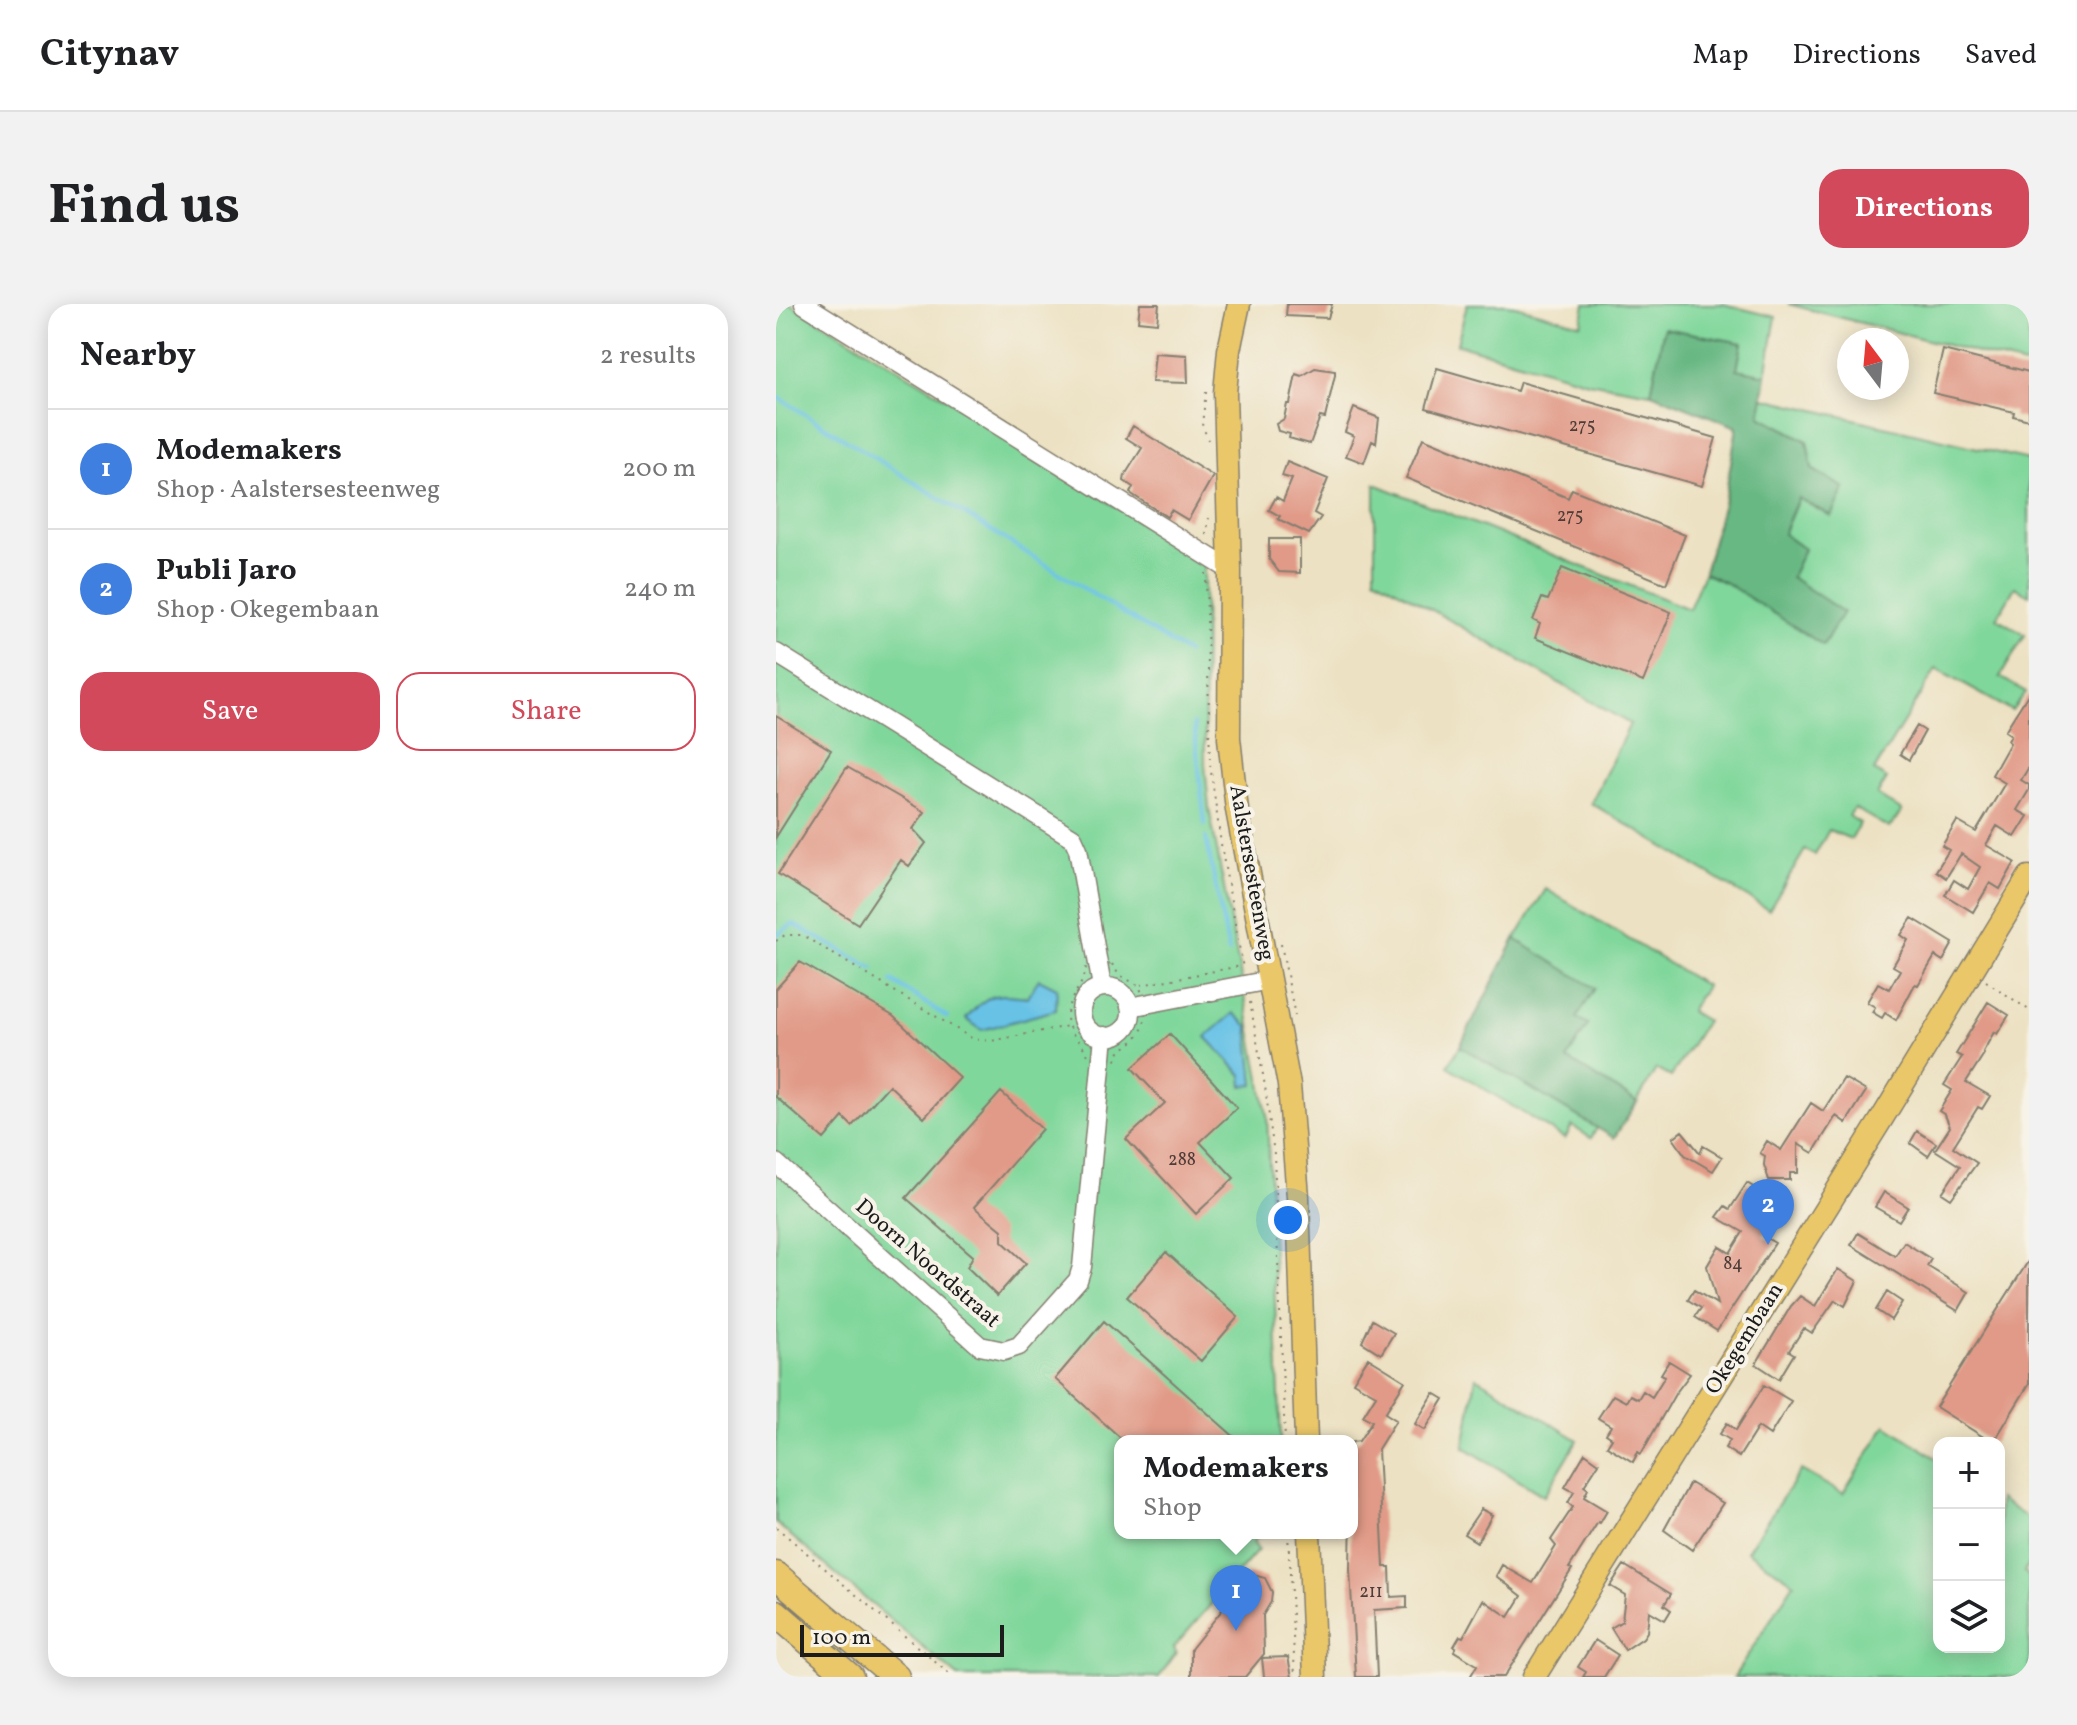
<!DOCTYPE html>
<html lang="en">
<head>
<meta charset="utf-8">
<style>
	body { margin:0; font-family:Vollkorn,serif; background:#f2f2f2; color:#202124 }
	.controls { position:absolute; right:24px; bottom:24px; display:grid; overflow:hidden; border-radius:16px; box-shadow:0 4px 20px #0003 }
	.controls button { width:72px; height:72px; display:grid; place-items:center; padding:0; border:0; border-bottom:2px solid #e0e0e0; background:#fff; color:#202124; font:40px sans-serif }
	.compass { position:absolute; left:1061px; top:24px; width:72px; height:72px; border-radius:50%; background:#fff; box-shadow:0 4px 20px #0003; rotate:344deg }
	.scale { position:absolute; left:24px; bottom:20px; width:204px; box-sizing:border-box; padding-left:8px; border:4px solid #1c1c1c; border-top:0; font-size:22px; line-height:28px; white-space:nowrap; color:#1c1c1c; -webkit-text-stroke:6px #f7f3e8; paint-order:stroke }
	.you { position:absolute; left:512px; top:916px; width:28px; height:28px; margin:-20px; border:6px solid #fff; border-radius:50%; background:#1a73e8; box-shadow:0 0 0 12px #1a73e833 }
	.badge { display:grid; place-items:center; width:52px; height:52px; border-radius:50%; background:#d1495b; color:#fff; font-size:26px; font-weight:700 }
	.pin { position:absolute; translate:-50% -66px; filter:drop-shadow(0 2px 4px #0008) }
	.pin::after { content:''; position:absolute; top:42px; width:28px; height:24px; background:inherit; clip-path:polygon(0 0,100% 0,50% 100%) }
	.popup { position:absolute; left:338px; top:1131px; width:244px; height:104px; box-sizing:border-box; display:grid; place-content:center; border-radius:16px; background:#fff; filter:drop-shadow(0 2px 6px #0005); font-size:26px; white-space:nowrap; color:#757577 }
	.popup b { font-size:30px; color:#202124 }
	.popup::after { content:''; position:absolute; left:50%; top:100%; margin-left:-16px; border:16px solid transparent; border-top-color:#fff }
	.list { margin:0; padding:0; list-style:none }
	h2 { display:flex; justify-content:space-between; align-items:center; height:104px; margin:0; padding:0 32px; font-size:34px }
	h2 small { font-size:26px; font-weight:400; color:#757577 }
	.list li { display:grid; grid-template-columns:52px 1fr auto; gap:24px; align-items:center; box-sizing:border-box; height:120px; padding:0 32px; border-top:2px solid #e0e0e0 }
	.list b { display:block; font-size:30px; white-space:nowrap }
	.list p { margin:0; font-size:26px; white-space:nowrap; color:#757577 }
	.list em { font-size:26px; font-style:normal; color:#757577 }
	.actions { display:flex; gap:16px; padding:24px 32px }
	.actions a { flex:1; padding:18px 0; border:2px solid #d1495b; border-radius:24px; text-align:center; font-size:28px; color:#d1495b }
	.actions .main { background:#d1495b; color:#fff }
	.icon { flex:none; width:44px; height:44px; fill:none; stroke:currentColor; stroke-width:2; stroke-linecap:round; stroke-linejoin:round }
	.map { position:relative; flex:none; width:1253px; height:1373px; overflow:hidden; border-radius:24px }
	header { display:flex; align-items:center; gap:48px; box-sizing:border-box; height:112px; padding:0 40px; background:#fff; border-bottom:2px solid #e0e0e0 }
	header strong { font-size:38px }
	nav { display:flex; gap:44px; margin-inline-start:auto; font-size:28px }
	.intro { display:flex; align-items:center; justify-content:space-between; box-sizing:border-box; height:192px; padding:0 48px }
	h1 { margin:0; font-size:56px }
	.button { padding:20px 36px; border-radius:24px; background:#d1495b; color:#fff; font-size:28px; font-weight:700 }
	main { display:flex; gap:48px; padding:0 48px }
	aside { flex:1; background:#fff; border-radius:24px; box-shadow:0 4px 20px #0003 }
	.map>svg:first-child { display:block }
	.green { fill:#80d79b; stroke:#4e7a5c; stroke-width:2 }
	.forest { fill:#68b883; stroke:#426a50; stroke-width:2 }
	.water { fill:#68c2e6; stroke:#426f81; stroke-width:2 }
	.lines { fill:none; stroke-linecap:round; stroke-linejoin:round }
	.stream { stroke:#68c2e6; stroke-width:4 }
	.building { fill:#e19a87 }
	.minor-casing { stroke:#847e6f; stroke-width:21 }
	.major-casing { stroke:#847e6f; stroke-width:25 }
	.highway-casing { stroke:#847e6f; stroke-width:29 }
	.path { stroke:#847e6f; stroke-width:2; stroke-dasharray:2 6; stroke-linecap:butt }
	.minor { stroke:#fff; stroke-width:18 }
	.major { stroke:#eac769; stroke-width:22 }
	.highway { stroke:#eac769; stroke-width:26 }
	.labels { text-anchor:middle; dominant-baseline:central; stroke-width:8; stroke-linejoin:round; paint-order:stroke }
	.number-label { font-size:18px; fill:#4d3c37 }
	.street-label { font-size:22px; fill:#1c1c1c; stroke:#f7f3e8 }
</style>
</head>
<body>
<header>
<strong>Citynav</strong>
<nav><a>Map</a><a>Directions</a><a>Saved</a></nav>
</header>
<div class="intro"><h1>Find us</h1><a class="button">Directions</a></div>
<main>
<aside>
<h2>Nearby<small>2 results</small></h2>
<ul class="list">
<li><span class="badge" style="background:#3f7fe0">1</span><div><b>Modemakers</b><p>Shop · Aalstersesteenweg</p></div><em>200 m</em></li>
<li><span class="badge" style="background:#3f7fe0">2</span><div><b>Publi Jaro</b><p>Shop · Okegembaan</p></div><em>240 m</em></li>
</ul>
<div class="actions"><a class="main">Save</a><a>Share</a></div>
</aside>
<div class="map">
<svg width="1253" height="1373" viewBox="0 0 1253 1373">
	<rect width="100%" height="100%" fill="#f7f3e8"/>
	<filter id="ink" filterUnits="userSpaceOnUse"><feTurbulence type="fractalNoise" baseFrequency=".0125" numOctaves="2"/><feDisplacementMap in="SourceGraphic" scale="16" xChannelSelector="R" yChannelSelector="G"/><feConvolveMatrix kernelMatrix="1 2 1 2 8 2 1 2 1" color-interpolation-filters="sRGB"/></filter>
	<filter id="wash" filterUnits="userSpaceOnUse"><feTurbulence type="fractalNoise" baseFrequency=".006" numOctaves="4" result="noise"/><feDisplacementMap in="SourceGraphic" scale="32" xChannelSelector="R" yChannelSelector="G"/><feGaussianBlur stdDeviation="1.8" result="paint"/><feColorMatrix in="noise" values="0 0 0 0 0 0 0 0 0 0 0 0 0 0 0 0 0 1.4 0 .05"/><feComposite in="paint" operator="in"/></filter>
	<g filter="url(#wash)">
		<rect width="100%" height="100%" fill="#ece1c2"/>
		<path class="green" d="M0,0H15L164,90L428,259L429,460L433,504L491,811L505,1137H344V1229H485L477,1238L482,1246L398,1343L400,1349L383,1373H182L0,1219Z
			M691,0H732L805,20L809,0H947L1000,13L990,71L961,65L966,39L888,24L875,89L812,78L681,40Z
			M1012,0H1253V62L1248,61Z
			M988,94L1253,156V291L1239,283L1221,314L1249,331L1224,373L1250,388L1236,407L1160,365L1098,467L1111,475L1101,491L1126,507L1113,524L1078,504L1073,512L1084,519L1075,535L1053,526L1039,551L1029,546L993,606L815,499L854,420L599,273V180L913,305L928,269L950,279L1014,273L1028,245L1007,230L1023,193L1042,206L1068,185L1036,165L1031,137L984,112Z
			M770,585L930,682L914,707L930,717L895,773L880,765L861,798L791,755L812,720L801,714L739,635Z
			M684,742L821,824L815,834L796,822L789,835L672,762Z
			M700,1073L802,1136L768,1192L688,1143Z
			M1110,1121L1163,1156V1343H1223V1195L1253,1215V1259L1248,1268L1253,1272V1373H958L1018,1279L971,1247L1025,1166L1067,1190Z"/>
		<path class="forest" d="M888,24L966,39L961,65L990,71L984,112L1031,137L1036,165L1068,184L1055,212L1022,194L1007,230L1028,245L1015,273L1067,308L1047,341L950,279L928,269L950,188L961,123L875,89Z
			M739,635L819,684L801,714L812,721L791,755L861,798L838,834L684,742Z"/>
		<path class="water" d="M263,675L281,684L280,706L206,726L190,715C213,688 217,689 251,693Z
			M458,709L472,722L478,781L467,782L466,771L430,733Z"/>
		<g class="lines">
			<path class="stream" d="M0,92L411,349
				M418,420L429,521
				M430,534L453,648
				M0,631L17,620L97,664
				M116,677L171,713"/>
		</g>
		<g id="blocks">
			<path class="building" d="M364,0H383L381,19L362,17Z
				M511,0H556L552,14L510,12Z
				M1167,46L1253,68V116L1237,112L1238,108L1157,89Z
				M379,49L411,51L412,79L376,78Z
				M539,64L559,67V71L549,114L544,113L534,140L513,134L514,130L502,127L500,120L508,115L511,100H514L520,70L526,72Z
				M661,64L741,87L744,78L940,134L926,182L650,104Z
				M578,104L603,114L600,139L596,137L588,159L570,152L578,132L569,128Z
				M357,122L437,172L412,216L395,206L391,213L354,189L357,183L348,177L349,171L366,144L350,134Z
				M647,134L792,194L796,185L909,231L890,280L630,174Z
				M511,158L552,175L538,209L545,213L533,230L502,215L504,212L493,206L500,193L507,197L516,175L506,172Z
				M493,235H524V269L503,268L493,255Z
				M786,264L895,308L867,378L759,334L764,320L757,316L766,294L772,296Z
				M1253,389V463L1245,476L1253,481V486L1241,506L1252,512L1239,533L1221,522L1210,541L1239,558L1224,585L1214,579L1197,608L1169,591L1178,576L1192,585L1204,563L1185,550L1170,574L1160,567L1173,546L1166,542L1181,517L1200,528L1229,479L1216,471L1234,439L1232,437L1235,431L1229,427Z
				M0,412L55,446L0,533Z
				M1141,422L1149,427L1133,456L1124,450Z
				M71,463L149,508L137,525L150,539L133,562L125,556L82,620L2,570Z
				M1136,614L1177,639L1167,657L1159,652L1142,681L1139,680L1120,716L1109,709L1106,714L1096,708L1099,703L1091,698L1102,679L1113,685L1124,666L1117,662L1132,636L1125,631Z
				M24,658L117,712L184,774L148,814L113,781L76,822L67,813L48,835L0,793V685Z
				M1212,698L1233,711L1221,730L1218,728L1207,748L1208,750L1190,778L1214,792L1206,805L1202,803L1177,843L1201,859L1175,895L1166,889L1184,862L1159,846L1174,823L1169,811L1163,807L1176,786L1168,781L1186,753L1180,750Z
				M394,730L461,804L424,838L458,874L420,910L350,835L389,799L356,764Z
				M1068,774L1090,787L1070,819L1060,812L1037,849L1022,840V869H1014V876H993L988,861L989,852L984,849L991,837L1005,846L1035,799L1047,807Z
				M225,788L266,825L198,903L226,926V937L250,959L221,992L191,963L197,952L130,894Z
				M906,827L924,849L927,842L946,853L937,867L909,851L897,834Z
				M1141,827L1160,839L1152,852L1134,839Z
				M971,879L1006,901L987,932L999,939L941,1027L919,1013L925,1004L912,996L918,986L941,1000L931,962L943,942L954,949L967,928L941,913L949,902L954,905Z
				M1108,888L1132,903L1123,917L1099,903Z
				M1082,929L1119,952L1128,938L1155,955L1151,962L1193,988L1182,1007L1075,941Z
				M390,948L462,1013L425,1057L351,993Z
				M1253,956V1080L1217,1139L1160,1103Z
				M1062,965L1081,977L1069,1002L1059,996L1036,1029L1028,1024L1013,1047L1018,1050L1003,1075L980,1060L1015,1002L1024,992L1039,1002Z
				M1111,988L1126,998L1115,1016L1100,1006Z
				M596,1016L618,1029L605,1050L586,1038Z
				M328,1017L463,1137H348L279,1075Z
				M592,1054L629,1077L609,1109L620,1116L602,1145L608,1263H614L615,1293L631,1292V1304L598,1306L601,1373H580L574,1266L576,1138L583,1137L596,1117L587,1112L600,1091L577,1078Z
				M893,1057L914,1070L899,1090L865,1150L862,1148L857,1158L831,1142L836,1134L830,1130L835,1122L822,1114L837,1091L850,1098L854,1091L862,1095L867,1087L876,1093L889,1072L885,1070Z
				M988,1081L1015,1097L994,1131L982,1123L963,1153L949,1144L954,1136L944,1130L951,1119L960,1126Z
				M658,1089L668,1095L649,1126L639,1120Z
				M809,1149L823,1159L808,1182L812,1185L808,1193L831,1207L824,1219L822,1218L793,1264L796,1265L728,1373H694L701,1361L678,1347L680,1343L678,1342L684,1332L687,1333L707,1296L733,1313L746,1292L720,1272L726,1261L757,1279L780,1242L775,1236L797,1203L792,1199L798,1188L789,1183Z
				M914,1179L947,1199L916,1246L888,1226Z
				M705,1205L716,1211L701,1238L688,1230Z
				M848,1261L895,1290L888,1301L895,1306L889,1316L873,1307L871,1328L867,1334L849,1346L835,1324L846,1317L849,1291L834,1282Z
				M474,1270L489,1274L496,1288L495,1298L487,1311L488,1350L469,1373H415V1345L458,1291L463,1276Z
				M819,1336L842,1351L828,1373H807L810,1368L802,1363Z
				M512,1353L516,1373H488L486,1354Z"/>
		</g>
	</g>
	<g filter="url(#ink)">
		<use href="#blocks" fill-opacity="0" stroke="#847e6f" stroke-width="2"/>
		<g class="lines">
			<defs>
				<path id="minor" d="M28,0L454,266
					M0,349L297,534L302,545L326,683
					M305 708a25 25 0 1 1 50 0a25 25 0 1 1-50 0Z
					M354,703L494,676
					M0,859L204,1042L228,1047L243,1042L302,976L306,963L328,732"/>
				<path id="major" d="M463,0L453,46L449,89L454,266L453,434L461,506L513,781L522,893L530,1137
					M533,1229L539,1373
					M758,1373L1105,816L1253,573"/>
				<path id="highway" d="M0,1271L120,1373
					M0,1309L74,1373"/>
			</defs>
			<use href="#minor" class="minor-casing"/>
			<use href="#major" class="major-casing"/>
			<use href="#highway" class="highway-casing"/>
			<path class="path" d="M430,88L426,120L432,136
				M430,231L433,214
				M430,269L434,460L446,547L467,664
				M0,637L9,631H26L197,735L215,737L292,722
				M505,640L519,712
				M336,660L343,671L364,682C368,703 375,721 357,737C349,744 343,746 340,756L313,754C309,741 295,732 292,720C286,696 308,685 310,664Z
				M1210,677L1253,706
				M365,681L465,662
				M474,698L489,782L498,850L509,1137
				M0,1223L177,1373
				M512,1229L519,1373"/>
			<use href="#minor" class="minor"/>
			<use href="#major" class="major"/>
			<use href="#highway" class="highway"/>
		</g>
	</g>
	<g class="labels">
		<g class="number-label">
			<text x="806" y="122">275</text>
			<text x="794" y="212">275</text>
			<text x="406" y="856">288</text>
			<text x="957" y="960">84</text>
			<text x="595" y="1288">211</text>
		</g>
		<g class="street-label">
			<text transform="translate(475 569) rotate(80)">Aalstersesteenweg</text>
			<text transform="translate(151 960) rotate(41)">Doorn Noordstraat</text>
			<text transform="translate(969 1035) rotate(-58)">Okegembaan</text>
		</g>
	</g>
</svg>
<div class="controls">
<button>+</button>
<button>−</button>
<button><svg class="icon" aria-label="layers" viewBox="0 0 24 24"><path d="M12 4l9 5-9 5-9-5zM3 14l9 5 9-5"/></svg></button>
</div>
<svg class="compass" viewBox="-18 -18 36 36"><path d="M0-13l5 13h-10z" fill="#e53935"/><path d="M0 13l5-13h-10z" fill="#757577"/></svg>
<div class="scale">100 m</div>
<div class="you"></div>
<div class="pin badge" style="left:460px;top:1327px;background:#3f7fe0">1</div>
<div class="popup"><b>Modemakers</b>Shop</div>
<div class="pin badge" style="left:992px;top:941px;background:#3f7fe0">2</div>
</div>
</main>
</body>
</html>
